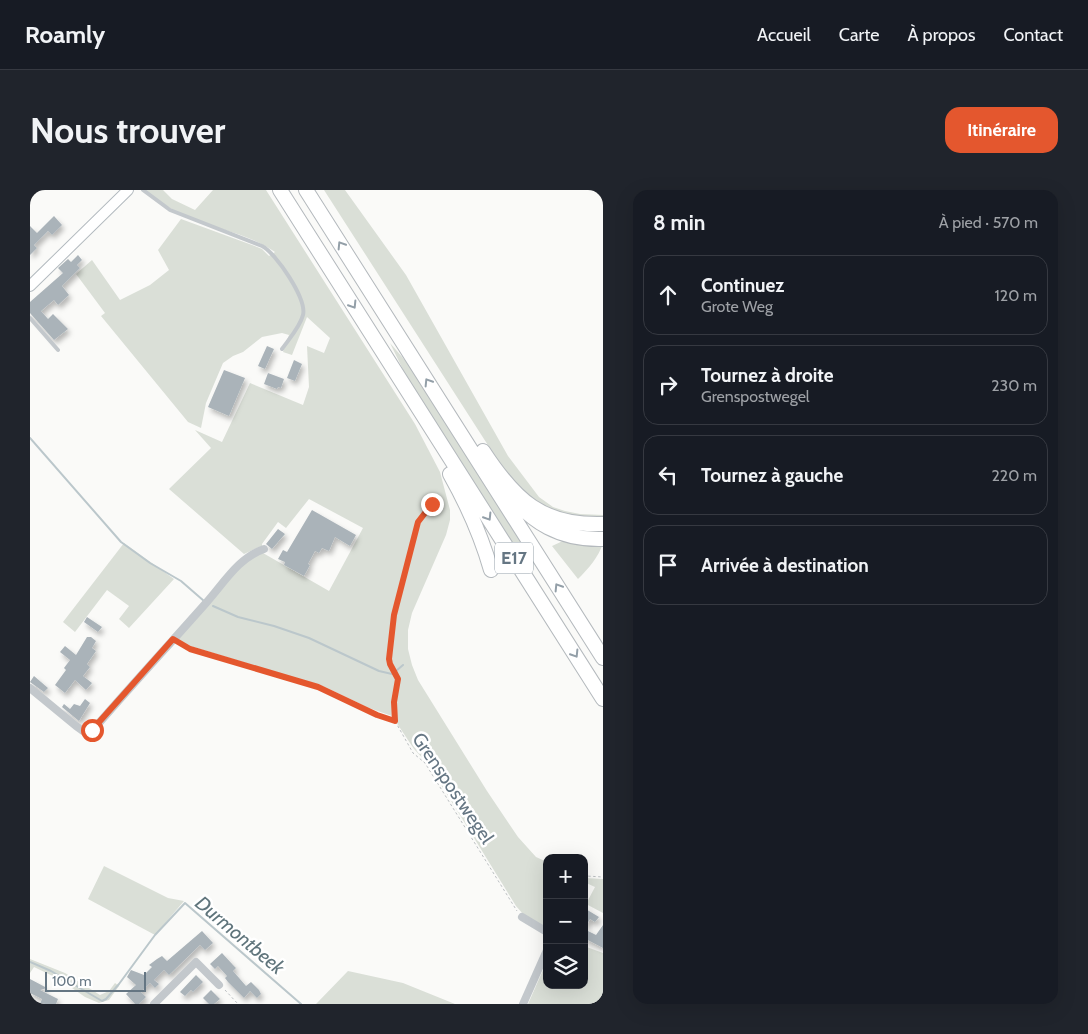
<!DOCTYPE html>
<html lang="fr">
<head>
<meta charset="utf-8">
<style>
	body { margin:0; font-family:Cabin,sans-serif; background:#20242c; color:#f1f3f6 }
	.controls { position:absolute; right:15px; bottom:15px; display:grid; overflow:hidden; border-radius:10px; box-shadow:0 5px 20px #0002 }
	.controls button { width:45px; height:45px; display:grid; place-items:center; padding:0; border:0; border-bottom:1px solid #363941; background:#171b24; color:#f1f3f6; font:25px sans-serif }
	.scale { position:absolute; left:15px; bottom:12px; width:101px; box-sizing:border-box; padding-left:5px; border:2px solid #657683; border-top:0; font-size:14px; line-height:18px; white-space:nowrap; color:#657683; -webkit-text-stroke:4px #fff; paint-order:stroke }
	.stop { position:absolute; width:15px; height:15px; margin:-11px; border:4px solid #e4572e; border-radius:50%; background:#fff }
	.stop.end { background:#e4572e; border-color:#fff; box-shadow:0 1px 5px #0008 }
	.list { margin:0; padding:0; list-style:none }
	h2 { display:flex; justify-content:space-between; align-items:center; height:65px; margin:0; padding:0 20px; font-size:21px }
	h2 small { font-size:16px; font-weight:400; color:#9ea1a6 }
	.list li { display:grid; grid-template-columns:32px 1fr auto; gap:15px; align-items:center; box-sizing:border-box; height:80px; margin:0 10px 10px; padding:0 10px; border:1px solid #363941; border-radius:15px }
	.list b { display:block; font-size:19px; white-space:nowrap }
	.list p { margin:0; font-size:16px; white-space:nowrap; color:#9ea1a6 }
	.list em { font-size:16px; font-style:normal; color:#9ea1a6 }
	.icon { flex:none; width:28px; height:28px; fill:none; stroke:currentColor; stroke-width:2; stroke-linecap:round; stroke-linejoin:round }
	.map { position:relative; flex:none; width:573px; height:814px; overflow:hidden; border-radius:15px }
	header { display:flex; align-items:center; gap:30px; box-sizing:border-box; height:70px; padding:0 25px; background:#171b24; border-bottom:1px solid #363941 }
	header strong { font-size:24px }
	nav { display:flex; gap:28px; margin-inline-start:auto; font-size:18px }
	.intro { display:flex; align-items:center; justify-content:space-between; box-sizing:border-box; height:120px; padding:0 30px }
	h1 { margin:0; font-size:35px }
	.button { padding:12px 22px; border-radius:15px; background:#e4572e; color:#fff; font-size:18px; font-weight:700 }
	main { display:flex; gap:30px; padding:0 30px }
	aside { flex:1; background:#171b24; border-radius:15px; box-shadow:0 5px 20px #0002 }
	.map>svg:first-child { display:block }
	.green { fill:#dadfd7 }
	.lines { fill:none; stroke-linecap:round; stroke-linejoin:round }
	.stream { stroke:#bbc7cb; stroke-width:2 }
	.building { fill:#aab3b9; filter:url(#shadow) }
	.secondary-casing { stroke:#b3babf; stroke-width:12 }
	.motorway-casing { stroke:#b4b9bd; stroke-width:16 }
	.path { stroke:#bbbfc2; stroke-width:1; stroke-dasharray:2.5 2.5; stroke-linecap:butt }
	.service { stroke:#c3c8cc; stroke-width:4 }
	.minor { stroke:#c3c8cc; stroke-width:8 }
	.secondary { stroke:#fff; stroke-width:10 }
	.motorway { stroke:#fff; stroke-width:14 }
	.oneway { stroke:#939fa8 }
	.route { stroke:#e4572e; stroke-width:6 }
	.labels { text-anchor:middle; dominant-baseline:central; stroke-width:5; stroke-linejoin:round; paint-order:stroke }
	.shield { fill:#fff; stroke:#939fa8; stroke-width:1 }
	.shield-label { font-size:18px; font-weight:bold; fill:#657683 }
	.street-label { font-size:19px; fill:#657683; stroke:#fff }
	.water-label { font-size:20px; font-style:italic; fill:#60757c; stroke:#fff }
</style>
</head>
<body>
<header>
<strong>Roamly</strong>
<nav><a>Accueil</a><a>Carte</a><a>À propos</a><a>Contact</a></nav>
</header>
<div class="intro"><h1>Nous trouver</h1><a class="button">Itinéraire</a></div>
<main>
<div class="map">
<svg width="573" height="814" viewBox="0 0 573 814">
	<defs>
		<filter id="shadow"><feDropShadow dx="2.5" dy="4" stdDeviation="2.5" flood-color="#0004"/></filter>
	</defs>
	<rect width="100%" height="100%" fill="#fafaf8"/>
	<path class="green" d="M114,0H133L142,9L165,20L183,0H236L385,234L410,282L420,320V330L416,345L382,423L378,440V459L382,475L388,490L457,601L488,647L506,667L517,672V711L513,721L517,723V733L515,738L493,724L486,716L399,575L384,559L362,526L339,518L295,497L157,455L145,449L214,370L233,363L299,401L333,338L279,309L256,338L248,332L232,354V356L227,358L214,364L139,299L181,258L165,240L192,252L220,193L273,215L279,197L277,156L294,163L300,148L277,127L262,165L253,162L259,145L252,143L232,147L213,162L203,166L193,173L176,213L171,238L158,232L71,126L75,123L46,84L62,70L90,110L120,95L139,80L128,60L151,29L222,55L232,59L239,66L245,62C219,44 186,39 157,27C141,20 128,10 114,0Z
		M294,0H315L376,85L478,266L509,307L523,317L535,321L550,324L573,325V329L521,324L481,291Z
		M360,153L380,176L502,365L495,380L380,194Z
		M535,350L573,353C568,368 559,378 548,389L522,356Z
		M94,353L144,389L99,438L89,429L99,416L77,400L45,442L33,432Z
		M74,676L138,708L154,711L125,745L58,709Z
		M555,688L573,689V723L556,714L565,697L554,692Z
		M554,756L573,763V814H498L517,771V795H554Z
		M0,769L35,783L70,805L79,801L85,793L89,796L79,810L69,813L55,807L29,789L4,777L0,783Z
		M318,781L373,793L425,814H286Z"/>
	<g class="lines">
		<path class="stream" d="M0,248L91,352L120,373L151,391L174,411
			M183,416L208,427L244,436L279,448L349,481L362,484
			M366,481L373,475
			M0,772L21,781L72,811L76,809L89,794L125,745L155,713L271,814"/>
	</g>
	<path class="building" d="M24,26L32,35L22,45L18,41L4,55L7,58L0,65V36L7,43Z
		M48,65L52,70L47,75L50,78L32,96L39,105L28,115L24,110L11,121L18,129L23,124L38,139L24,150L0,123V112L33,83L28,78L38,69L41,72Z
		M237,156L244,159L235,179L228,176Z
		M264,170L272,174L265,191L257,188Z
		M194,180L215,188L199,226L178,217Z
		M238,183L254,189L251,198L248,197L247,199L234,194Z
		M282,320L326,345L320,356L305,347L299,361L292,358L289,363L285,361L278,374L280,375L274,386L254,375L255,372L248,369L253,360L257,362Z
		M248,339L255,344L242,359L236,354Z
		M57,427L72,437L68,442L54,432Z
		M57,447H61L66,451L62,458L66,461L57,474L60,477L53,486L62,493L56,500L45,490L35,503L25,495L36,480L34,478L40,470L30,462L35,456L46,465Z
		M4,486L18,498L14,502L0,492Z
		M55,509L60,513L49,531L32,517L34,514L40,519L44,514L50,516Z
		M554,718L569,727L565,732L560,729L554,739L566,745L573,735V758L554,748Z
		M172,741L183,753L175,760L170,755L139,785L134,780L124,790L129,794L125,798L120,793L111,802L116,807L109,814H105L96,804L106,795L97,787L101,780L114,785L122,777L119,775L127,769L132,766L137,771Z
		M192,763L203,775L206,778L203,781L216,796L221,792L229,800L231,804L227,808L220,801L214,808L198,792L195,788L197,786L188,776L185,779L180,774Z
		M166,785L173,792L163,802L161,800L155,806L150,802Z
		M0,789L17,798L10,800L28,809L26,814H10L12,809L0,803Z
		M181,800L190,809L184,814H179L173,808Z"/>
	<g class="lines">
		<defs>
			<path id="secondary" d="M0,96L98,0"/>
			<path id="motorway" d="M250,0L573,509
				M276,0L573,468
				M453,261C485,310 512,336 573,334
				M420,284C438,316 451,345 461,380
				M476,301C502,333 530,350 572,349"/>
		</defs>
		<use href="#secondary" class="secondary-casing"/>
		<use href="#motorway" class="motorway-casing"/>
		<path class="path" d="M150,453L160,459L288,497L347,525L365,531L383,563L395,573L487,721
			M365,530L363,512L367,489L359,474V469L367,412L388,332L402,314
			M554,688L556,686L573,687
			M195,800L208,814"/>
		<path class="service" d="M113,0L140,20L232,56C246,63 277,109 273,125C270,137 259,149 252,159
			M0,128L28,160"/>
		<path class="minor" d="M0,498L46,536L53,541L63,540C100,497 138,456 176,413C194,393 208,368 234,359
			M492,727L517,742
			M124,814L166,772L189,795
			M493,814L517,760"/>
		<use href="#secondary" class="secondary"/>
		<use href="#motorway" class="motorway"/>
	</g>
	<defs><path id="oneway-chevron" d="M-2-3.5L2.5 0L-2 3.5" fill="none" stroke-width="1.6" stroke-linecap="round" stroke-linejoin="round" transform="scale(1.25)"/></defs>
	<g class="oneway">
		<use href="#oneway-chevron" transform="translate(311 55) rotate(-122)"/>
		<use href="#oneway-chevron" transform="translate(323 115) rotate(58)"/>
		<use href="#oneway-chevron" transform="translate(398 192) rotate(-122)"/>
		<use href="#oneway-chevron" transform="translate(458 327) rotate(58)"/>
		<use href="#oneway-chevron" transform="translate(528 397) rotate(-122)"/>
		<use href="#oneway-chevron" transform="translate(545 464) rotate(58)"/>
	</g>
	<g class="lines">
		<path class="route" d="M62,540L143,449L160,459L288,497L347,525L365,531L364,512L368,489L360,474L359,469L364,425L388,332L402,314"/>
	</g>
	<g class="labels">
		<rect class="shield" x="465" y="352.5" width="38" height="31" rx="4"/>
		<g class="shield-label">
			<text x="484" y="368">E17</text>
		</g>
		<g class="street-label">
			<text transform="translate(423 598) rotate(56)">Grenspostwegel</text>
		</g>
		<g class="water-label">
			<text transform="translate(210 745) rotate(40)">Durmontbeek</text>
		</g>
	</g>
</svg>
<div class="controls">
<button>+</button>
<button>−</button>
<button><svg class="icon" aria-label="layers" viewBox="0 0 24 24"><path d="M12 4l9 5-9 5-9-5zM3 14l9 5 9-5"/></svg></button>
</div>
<div class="scale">100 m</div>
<div class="stop" style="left:62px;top:540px"></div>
<div class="stop end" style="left:402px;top:314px"></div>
</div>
<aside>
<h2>8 min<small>À pied · 570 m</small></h2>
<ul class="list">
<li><svg class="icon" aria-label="ahead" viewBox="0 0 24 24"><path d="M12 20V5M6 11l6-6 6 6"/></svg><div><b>Continuez</b><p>Grote Weg</p></div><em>120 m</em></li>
<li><svg class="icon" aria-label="right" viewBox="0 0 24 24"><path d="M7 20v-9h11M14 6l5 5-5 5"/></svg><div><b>Tournez à droite</b><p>Grenspostwegel</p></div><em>230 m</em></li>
<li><svg class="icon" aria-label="left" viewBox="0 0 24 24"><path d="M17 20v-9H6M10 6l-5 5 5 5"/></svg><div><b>Tournez à gauche</b></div><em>220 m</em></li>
<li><svg class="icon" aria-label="arrive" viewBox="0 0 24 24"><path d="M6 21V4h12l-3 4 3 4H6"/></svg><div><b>Arrivée à destination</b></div></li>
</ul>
</aside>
</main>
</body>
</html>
